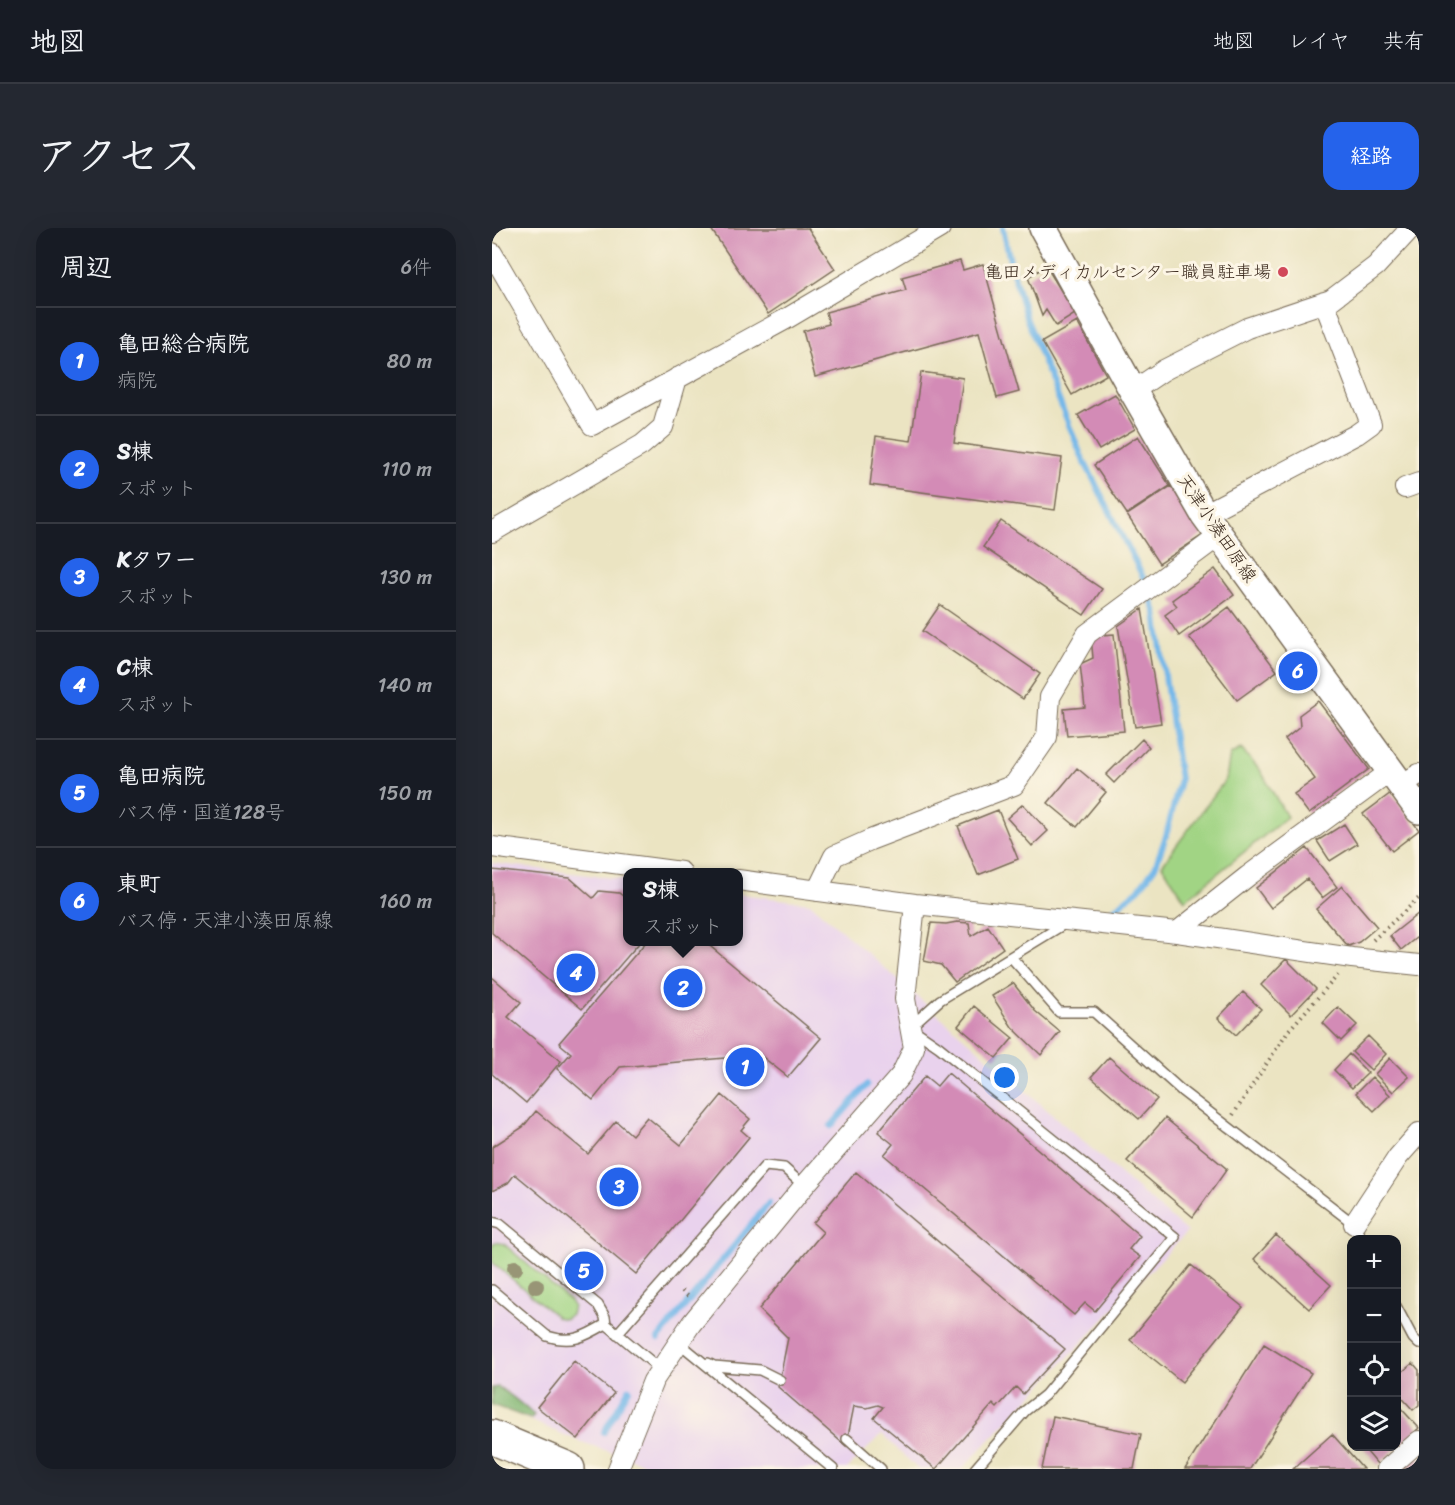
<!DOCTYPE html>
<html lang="ja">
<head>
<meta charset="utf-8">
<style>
	body { margin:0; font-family:Sriracha,"Klee One",sans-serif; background:#242831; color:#f1f3f6 }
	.controls { position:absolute; right:18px; bottom:18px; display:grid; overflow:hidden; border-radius:12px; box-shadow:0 6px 24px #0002 }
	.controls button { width:54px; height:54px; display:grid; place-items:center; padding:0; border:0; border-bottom:2px solid #363941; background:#171b24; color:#f1f3f6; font:30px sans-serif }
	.you { position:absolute; left:513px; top:850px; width:21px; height:21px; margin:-15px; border:4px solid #fff; border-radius:50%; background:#1a73e8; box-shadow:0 0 0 9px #1a73e833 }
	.badge { display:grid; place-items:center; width:39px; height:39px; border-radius:50%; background:#2563eb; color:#fff; font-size:20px; font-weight:700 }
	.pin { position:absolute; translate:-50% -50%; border:3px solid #fff; box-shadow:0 2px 6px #0006 }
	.popup { position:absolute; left:131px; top:640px; width:120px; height:78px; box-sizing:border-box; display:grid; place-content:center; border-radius:12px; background:#171b24; filter:drop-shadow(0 2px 4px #0005); font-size:20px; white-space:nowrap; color:#9ea1a6 }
	.popup b { font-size:22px; color:#f1f3f6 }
	.popup::after { content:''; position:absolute; left:50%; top:100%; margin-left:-12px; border:12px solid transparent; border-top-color:#171b24 }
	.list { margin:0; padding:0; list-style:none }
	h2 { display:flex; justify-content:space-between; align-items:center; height:78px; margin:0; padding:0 24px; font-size:26px }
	h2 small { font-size:20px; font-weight:400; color:#9ea1a6 }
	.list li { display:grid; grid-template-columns:39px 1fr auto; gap:18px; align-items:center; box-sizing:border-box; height:108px; padding:0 24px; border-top:2px solid #363941 }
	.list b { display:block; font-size:22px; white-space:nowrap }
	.list p { margin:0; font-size:20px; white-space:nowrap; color:#9ea1a6 }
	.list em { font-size:20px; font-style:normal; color:#9ea1a6 }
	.icon { flex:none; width:33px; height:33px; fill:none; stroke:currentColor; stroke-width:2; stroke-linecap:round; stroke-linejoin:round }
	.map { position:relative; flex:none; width:927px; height:1241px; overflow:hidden; border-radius:18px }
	header { display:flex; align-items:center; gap:36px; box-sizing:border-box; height:84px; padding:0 30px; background:#171b24; border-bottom:2px solid #363941 }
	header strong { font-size:28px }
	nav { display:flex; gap:33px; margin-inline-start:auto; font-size:21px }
	.intro { display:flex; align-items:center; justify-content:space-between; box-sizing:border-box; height:144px; padding:0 36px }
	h1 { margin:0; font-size:42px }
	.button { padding:15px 27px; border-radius:18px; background:#2563eb; color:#fff; font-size:21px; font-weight:700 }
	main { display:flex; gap:36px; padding:0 36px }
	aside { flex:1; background:#171b24; border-radius:18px; box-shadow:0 6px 24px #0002 }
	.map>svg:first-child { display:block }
	.built { fill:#e9d2ed }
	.green { fill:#a1d484; stroke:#6e7f51; stroke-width:1.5 }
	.forest { fill:#80b672; stroke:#5e7048; stroke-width:1.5 }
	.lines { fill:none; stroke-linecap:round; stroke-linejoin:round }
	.stream { stroke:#73b7e9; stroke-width:6 }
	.building { fill:#d38bb6 }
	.lane-casing { stroke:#796b57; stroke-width:12 }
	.street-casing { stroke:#796b57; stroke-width:22 }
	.secondary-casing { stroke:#796b57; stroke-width:30 }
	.highway-casing { stroke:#796b57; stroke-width:36 }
	.path { stroke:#796b57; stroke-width:4; stroke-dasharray:1.5 4.5; stroke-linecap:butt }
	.lane { stroke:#fff; stroke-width:9 }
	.street { stroke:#fff; stroke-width:20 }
	.secondary { stroke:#fff; stroke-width:27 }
	.highway { stroke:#fff; stroke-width:33 }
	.tree { fill:#989576 }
	.poi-dot { fill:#d1495b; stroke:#fcf5e5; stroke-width:2 }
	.labels { text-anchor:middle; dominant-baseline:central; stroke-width:6; stroke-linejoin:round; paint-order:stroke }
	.poi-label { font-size:18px; fill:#3b2a1e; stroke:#fcf5e5; text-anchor:end }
	.street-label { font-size:18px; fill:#3b2a1e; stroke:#fcf5e5 }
</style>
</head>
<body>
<header>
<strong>地図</strong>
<nav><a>地図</a><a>レイヤ</a><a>共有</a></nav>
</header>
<div class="intro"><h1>アクセス</h1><a class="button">経路</a></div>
<main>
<aside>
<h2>周辺<small>6件</small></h2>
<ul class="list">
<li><span class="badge">1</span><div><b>亀田総合病院</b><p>病院</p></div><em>80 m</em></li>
<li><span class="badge">2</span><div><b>S棟</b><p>スポット</p></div><em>110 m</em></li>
<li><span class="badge">3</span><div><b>Kタワー</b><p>スポット</p></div><em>130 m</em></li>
<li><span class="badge">4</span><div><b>C棟</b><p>スポット</p></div><em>140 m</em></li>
<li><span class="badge">5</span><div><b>亀田病院</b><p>バス停 · 国道128号</p></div><em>150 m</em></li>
<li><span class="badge">6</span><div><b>東町</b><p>バス停 · 天津小湊田原線</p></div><em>160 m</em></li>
</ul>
</aside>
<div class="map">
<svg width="927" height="1241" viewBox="0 0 927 1241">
	<rect width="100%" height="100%" fill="#fcf5e5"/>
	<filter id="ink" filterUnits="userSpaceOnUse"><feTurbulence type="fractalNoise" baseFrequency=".0167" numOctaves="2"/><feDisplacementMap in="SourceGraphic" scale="12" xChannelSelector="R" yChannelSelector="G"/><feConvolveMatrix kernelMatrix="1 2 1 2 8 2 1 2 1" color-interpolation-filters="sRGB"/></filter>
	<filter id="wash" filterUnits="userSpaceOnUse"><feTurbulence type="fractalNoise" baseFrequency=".008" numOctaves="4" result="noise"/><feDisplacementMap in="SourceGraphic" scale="24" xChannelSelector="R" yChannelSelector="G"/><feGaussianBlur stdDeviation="1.35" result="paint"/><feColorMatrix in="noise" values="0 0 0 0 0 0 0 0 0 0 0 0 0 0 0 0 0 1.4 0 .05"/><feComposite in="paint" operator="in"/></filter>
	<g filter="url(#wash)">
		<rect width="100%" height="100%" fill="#ebe4c2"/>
		<path class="built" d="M0,635L135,652L136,714H246L247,666L318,675L695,1004L470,1241H426L390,1206L355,1241H168L84,1212L0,1176Z"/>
		<path class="green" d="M749,521L768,542L795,589L693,672L670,637L734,551L738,527Z
			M4,1014L12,1016L78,1073L81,1078L79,1087L72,1091L65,1089L0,1034V1016Z"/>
		<path class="forest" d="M6,1159C20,1167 30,1176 42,1187L39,1191L0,1177V1160Z"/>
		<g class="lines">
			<path class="stream" d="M511,0L519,38L535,92L589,227L653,353L664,385L688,552L674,608L663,639L647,661L621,682
				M339,898L375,857
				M166,1111L277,975
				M112,1204L137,1161"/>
		</g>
		<g id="blocks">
			<path class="building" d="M221,0H316L343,41L276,86L219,1Z
				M468,33L471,42L491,36L527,164L505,170L487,104L323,149L311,103L337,96L334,84L414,62L410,49Z
				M554,38L583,86L564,98L554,82L550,88L536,49Z
				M585,94L614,147L580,167L550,114Z
				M429,144L471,150L462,215L570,230L563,282L378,257L384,208L419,213Z
				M623,166L643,201L607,222L586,187Z
				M646,208L678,258L635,286L602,237Z
				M679,258L711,307L667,336L635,287Z
				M509,293L610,361L592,387L491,319Z
				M723,341L742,367L687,408L673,387L685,378L680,372Z
				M448,377L548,446L531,471L430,403Z
				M737,379L785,443L745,472L697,409Z
				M650,381L669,495L643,499L626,398Z
				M622,406L632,503L575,508L572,481L593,479L588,436L601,430L599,408Z
				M826,473L877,541L817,586L802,566L823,551L793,511L808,499L807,487Z
				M650,511L657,519L622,555L614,547Z
				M585,540L614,564L585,599L556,575Z
				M899,565L927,602L900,623L871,586Z
				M531,576L556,603L540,618L515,590Z
				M506,582L526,631L486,647L466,598Z
				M852,596L865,616L838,633L825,613Z
				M815,620L845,659L830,670L815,651L779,680L764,660Z
				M0,642L78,650L101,670L107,663L127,665L136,672V714H148L90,781L0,705Z
				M850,658L885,699L867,714L856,718L824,681Z
				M927,685V713L924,710L909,722L898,708Z
				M465,694L477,695L479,708L496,698L511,720L463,754L449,737L432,733L439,695L454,696Z
				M154,714H213L329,810L296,849L268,827L128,839L101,872L65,841L79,825L67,815Z
				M794,731L824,761L799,787L769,757Z
				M0,749L29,774L16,789L69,833L34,875L0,846Z
				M521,755L543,783L568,804L549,827L520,799L500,768Z
				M751,764L769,781L744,807L726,790Z
				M482,778L521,810L504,830L466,798Z
				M846,779L865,797L849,813L831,795Z
				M876,808L894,826L879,842L860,824Z
				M857,826L876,845L860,860L842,842Z
				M617,829L665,871L647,891L599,849Z
				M898,830L917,849L901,864L883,846Z
				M456,845L648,1008L637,1021L648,1029L603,1083L593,1075L582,1087L392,927L401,916L386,904L433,848L445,858Z
				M880,849L898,867L882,883L864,865Z
				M230,867L258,891L249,902L257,909L144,1046L23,946L16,955L0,963V919L31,899L44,883L96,926L124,893L140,907L155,889L189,917Z
				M673,890L735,941L701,989L635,933Z
				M364,944L573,1121L531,1166L524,1159L505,1180L501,1176L444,1241L382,1190L391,1179L386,1177L375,1180L362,1178L354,1218L286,1159L296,1110L267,1081L331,1004L321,995Z
				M784,1007L839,1057L817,1081L762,1031Z
				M87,1034L100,1045L96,1049L83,1038Z
				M699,1037L751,1079L690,1154L638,1112Z
				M772,1116L819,1145L758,1241H693Z
				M82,1133L122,1165L86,1211L45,1179Z
				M921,1135L927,1142V1177L921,1182L904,1163V1149Z
				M904,1175L927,1200L886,1237L870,1218H904Z
				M561,1188L649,1206L642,1241H550Z
				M840,1206L871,1241H801Z
				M927,1223V1241H908Z"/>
		</g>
	</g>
	<g filter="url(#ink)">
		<use href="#blocks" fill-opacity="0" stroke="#796b57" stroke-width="1.5"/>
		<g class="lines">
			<defs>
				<path id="lane" d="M519,729L567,784H602L691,864L862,996L870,1012
					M0,994L8,996L106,1077L113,1089L114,1096C92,1109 80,1116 55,1108L0,1062
					M904,1078L921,1110L927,1116
					M114,1096L168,1141
					M125,1106L273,938L292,940L312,958
					M186,1114L341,1241
					M216,1135L222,1138L268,1142L288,1152
					M355,1211L389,1241
					M483,1241L533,1183L553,1167L683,1009L447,819L418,799L448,772L574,695"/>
				<path id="street" d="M0,25L100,197L294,91L448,0
					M641,163L672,142L755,100L839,72L884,38L919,0
					M913,260L927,255
					M712,286L865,206L879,196L832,74
					M0,304L150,217L171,199L185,150
					M909,557L927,546
					M0,619L189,644
					M246,652L423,676L685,704L860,730L927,737
					M325,663L342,628L378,612L522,557L555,509L558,469L595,406L727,308
					M685,704L756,648L899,543
					M862,996L906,929L927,905
					M126,1241L161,1153L199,1096L312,958L409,847L422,820L413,771L423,676
					M895,1241L927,1213"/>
				<path id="secondary" d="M551,0L641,163L712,286L927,582"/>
				<path id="highway" d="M0,1209L76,1241"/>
			</defs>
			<use href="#lane" class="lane-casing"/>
			<use href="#street" class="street-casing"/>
			<use href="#secondary" class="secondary-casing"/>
			<use href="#highway" class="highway-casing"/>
			<path class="path" d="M881,712L927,670
				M741,887L796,803L846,747
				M190,1063L197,1069"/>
			<use href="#lane" class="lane"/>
			<use href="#street" class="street"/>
			<use href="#secondary" class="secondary"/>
			<use href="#highway" class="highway"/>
		</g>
		<g class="tree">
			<circle cx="23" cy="1040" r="8"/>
			<circle cx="44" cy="1058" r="8"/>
		</g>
	</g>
	<circle class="poi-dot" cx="791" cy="44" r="6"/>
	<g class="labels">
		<g class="poi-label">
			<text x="779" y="44">亀田メディカルセンター職員駐車場</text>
		</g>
		<g class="street-label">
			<text transform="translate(725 300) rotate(56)">天津小湊田原線</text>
		</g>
	</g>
</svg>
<div class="controls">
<button>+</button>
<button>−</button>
<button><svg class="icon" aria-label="locate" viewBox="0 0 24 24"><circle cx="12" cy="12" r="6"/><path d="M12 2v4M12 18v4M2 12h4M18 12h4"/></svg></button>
<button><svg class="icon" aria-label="layers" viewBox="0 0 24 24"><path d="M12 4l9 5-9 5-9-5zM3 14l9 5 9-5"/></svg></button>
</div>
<div class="you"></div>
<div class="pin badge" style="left:253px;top:839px">1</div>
<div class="pin badge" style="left:191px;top:760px">2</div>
<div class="popup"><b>S棟</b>スポット</div>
<div class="pin badge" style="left:127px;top:959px">3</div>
<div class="pin badge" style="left:84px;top:745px">4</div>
<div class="pin badge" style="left:92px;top:1043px">5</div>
<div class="pin badge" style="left:806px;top:443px">6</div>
</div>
</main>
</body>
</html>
